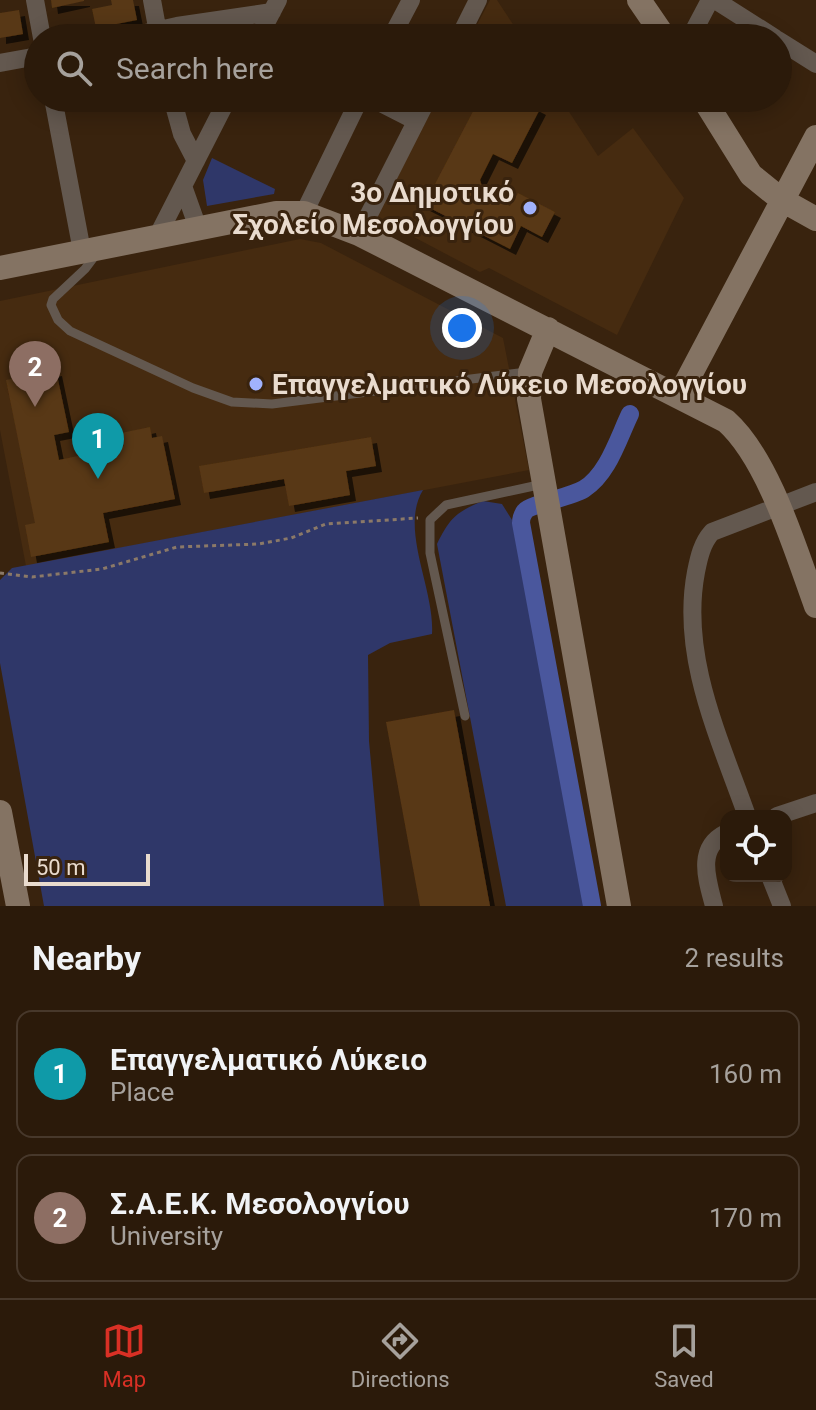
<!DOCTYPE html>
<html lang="en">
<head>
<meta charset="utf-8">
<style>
	body { margin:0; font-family:Roboto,sans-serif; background:#372718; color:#f1f3f6 }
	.controls { position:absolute; right:24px; bottom:24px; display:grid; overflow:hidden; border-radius:16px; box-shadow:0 4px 20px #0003 }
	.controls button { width:72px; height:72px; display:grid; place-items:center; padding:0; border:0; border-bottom:2px solid #47382b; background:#2b1a0a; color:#f1f3f6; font:40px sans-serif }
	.scale { position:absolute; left:24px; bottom:20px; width:126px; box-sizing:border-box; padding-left:8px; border:4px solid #e9dbce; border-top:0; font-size:22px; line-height:28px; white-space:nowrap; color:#e9dbce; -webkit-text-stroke:6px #39230e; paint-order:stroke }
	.you { position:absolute; left:462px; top:328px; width:28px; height:28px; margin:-20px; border:6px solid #fff; border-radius:50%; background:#1a73e8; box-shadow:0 0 0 12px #1a73e833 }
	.badge { display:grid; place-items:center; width:52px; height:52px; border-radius:50%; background:#d93025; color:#fff; font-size:26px; font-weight:700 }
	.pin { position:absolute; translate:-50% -66px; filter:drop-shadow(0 2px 4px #0008) }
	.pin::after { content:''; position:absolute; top:42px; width:28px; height:24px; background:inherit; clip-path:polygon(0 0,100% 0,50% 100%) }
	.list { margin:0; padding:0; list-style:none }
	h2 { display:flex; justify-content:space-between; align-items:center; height:104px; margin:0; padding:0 32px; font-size:34px }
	h2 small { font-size:26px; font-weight:400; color:#a6a19c }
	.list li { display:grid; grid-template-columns:52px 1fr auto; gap:24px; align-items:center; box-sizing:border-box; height:128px; margin:0 16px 16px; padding:0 16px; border:2px solid #47382b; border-radius:16px }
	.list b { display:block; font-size:30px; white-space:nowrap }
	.list p { margin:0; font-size:26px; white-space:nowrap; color:#a6a19c }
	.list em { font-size:26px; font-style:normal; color:#a6a19c }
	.icon { flex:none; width:44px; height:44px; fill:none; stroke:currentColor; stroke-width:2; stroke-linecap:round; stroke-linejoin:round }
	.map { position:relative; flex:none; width:816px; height:906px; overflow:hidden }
	.search { position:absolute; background:#2b1a0a; box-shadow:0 4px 20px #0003; left:24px; right:24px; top:24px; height:88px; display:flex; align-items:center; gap:20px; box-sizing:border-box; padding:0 28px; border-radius:44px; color:#a6a19c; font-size:30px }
	.sheet { height:392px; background:#2b1a0a }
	nav { display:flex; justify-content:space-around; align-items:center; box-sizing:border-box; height:112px; border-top:2px solid #47382b; background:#2b1a0a; font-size:22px; color:#a6a19c }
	nav a { display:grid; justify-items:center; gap:4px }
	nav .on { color:#d93025 }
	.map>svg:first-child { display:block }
	.built { fill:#462b10 }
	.green { fill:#2f3769 }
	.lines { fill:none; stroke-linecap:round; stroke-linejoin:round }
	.canal { stroke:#4a579d; stroke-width:18 }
	.building { fill:#583714; filter:url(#shadow) }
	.path { stroke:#8b7968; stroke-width:3; stroke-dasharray:4 4; stroke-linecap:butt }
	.lane { stroke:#63584f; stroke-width:9 }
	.street { stroke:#63584f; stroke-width:18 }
	.secondary { stroke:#847363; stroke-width:24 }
	.poi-dot { fill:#a1b2fd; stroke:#39230e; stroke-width:3 }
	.labels { text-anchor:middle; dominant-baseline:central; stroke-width:6; stroke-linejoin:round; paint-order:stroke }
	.poi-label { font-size:28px; font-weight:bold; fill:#e9dbce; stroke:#39230e; text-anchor:end }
</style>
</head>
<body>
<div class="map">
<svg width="816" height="906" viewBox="0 0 816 906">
	<defs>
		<filter id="shadow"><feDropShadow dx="6" dy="6" stdDeviation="0" flood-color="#0009"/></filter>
	</defs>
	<rect width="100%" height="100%" fill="#39230e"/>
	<path class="built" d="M490,0H497L522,38H470Z
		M438,98H560L598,156L633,128L684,198L617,335L489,268L480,272L376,217Z
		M300,239L321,243L503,338L529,470L26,566L0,430V301Z"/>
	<path class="green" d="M235,24L239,27L233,38H173L172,33Z
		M212,158L275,189L274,194L207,206L203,180Z
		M423,490C399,529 435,589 432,634L390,643L368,655L369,741L384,906H44L0,663V580L12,568Z
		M483,501L502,504L512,520L584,906H506L437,544C450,518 456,512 483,501Z"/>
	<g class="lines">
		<path class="canal" d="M592,906L521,523C521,518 522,515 525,511C531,504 571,497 584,489C608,474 618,439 630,414"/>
	</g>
	<path class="building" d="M51,0H84V1L52,8Z
		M111,0H133L137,20L96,28L92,9L112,5Z
		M19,10L23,34L0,38V13Z
		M480,98H519L540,109L512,163L493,154L480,180L484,192L510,206L518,193L555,212L542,237L521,226L510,249L424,205Z
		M56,370L69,432L54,435L59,460L124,446L121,433L150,427L152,438L162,436L175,499L103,513L109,542L31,557L25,525L35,523L6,380Z
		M371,437L376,466L346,471L350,495L289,506L284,479L204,493L199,466Z
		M454,710L490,906H420L386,722Z"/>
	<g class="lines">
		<path class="path" d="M0,573L32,577L102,569L177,547L259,544L291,538L326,524L418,518"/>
		<path class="lane" d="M97,253L85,269L53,299L51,305L58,320L70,331L193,388L232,402L272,404L527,372
			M465,716L430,553V520L446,505L543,484"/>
		<path class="street" d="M35,0L42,38
			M152,0L159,38
			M715,0L775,38
			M123,38L177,26L272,12
			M258,38L278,0
			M391,38L411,0
			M459,38L478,0
			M690,38L710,0
			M778,40L816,64
			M0,63L38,56
			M53,98L82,251
			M172,98L182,134L196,161
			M371,98L416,121
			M183,186L198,228
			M304,213L360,98
			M359,234L428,98
			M158,235L228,98
			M747,816C719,737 680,656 696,572C699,557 702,543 712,532L816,492
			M777,816L816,803
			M770,876L782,906
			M714,906C707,879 696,848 726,833"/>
		<path class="secondary" d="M639,0L665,38
			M703,98L751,175L782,200L816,219
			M0,268L276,213H304L359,234L726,421C769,459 796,552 816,606
			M548,329L530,372L529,399L619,906
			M679,396L816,137
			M0,812L18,906"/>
	</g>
	<g class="poi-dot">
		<circle cx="530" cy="208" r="8"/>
		<circle cx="256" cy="384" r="8"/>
	</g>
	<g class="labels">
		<g class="poi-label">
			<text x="514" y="192">3ο Δημοτικό<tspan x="514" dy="32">Σχολείο Μεσολογγίου</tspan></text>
			<text x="272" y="384" text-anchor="start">Επαγγελματικό Λύκειο Μεσολογγίου</text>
		</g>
	</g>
</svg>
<div class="controls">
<button><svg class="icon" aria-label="locate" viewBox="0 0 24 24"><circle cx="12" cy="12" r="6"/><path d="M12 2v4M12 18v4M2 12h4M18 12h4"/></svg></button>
</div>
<div class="scale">50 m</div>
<div class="you"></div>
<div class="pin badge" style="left:98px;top:479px;background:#0f9aa8">1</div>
<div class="pin badge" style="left:35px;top:407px;background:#8d6e63">2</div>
<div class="search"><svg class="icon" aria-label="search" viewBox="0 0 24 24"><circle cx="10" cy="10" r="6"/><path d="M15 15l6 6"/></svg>Search here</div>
</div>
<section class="sheet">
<h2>Nearby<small>2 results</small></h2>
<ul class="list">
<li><span class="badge" style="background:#0f9aa8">1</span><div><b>Επαγγελματικό Λύκειο</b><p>Place</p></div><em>160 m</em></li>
<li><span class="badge" style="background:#8d6e63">2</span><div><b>Σ.Α.Ε.Κ. Μεσολογγίου</b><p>University</p></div><em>170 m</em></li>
</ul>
</section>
<nav>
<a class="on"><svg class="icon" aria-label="map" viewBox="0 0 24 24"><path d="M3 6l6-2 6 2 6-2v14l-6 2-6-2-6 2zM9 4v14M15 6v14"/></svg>Map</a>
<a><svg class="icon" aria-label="directions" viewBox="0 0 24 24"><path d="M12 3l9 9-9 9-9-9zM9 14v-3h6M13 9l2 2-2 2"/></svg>Directions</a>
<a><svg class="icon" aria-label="saved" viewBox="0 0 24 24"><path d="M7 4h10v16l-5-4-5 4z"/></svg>Saved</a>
</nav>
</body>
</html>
